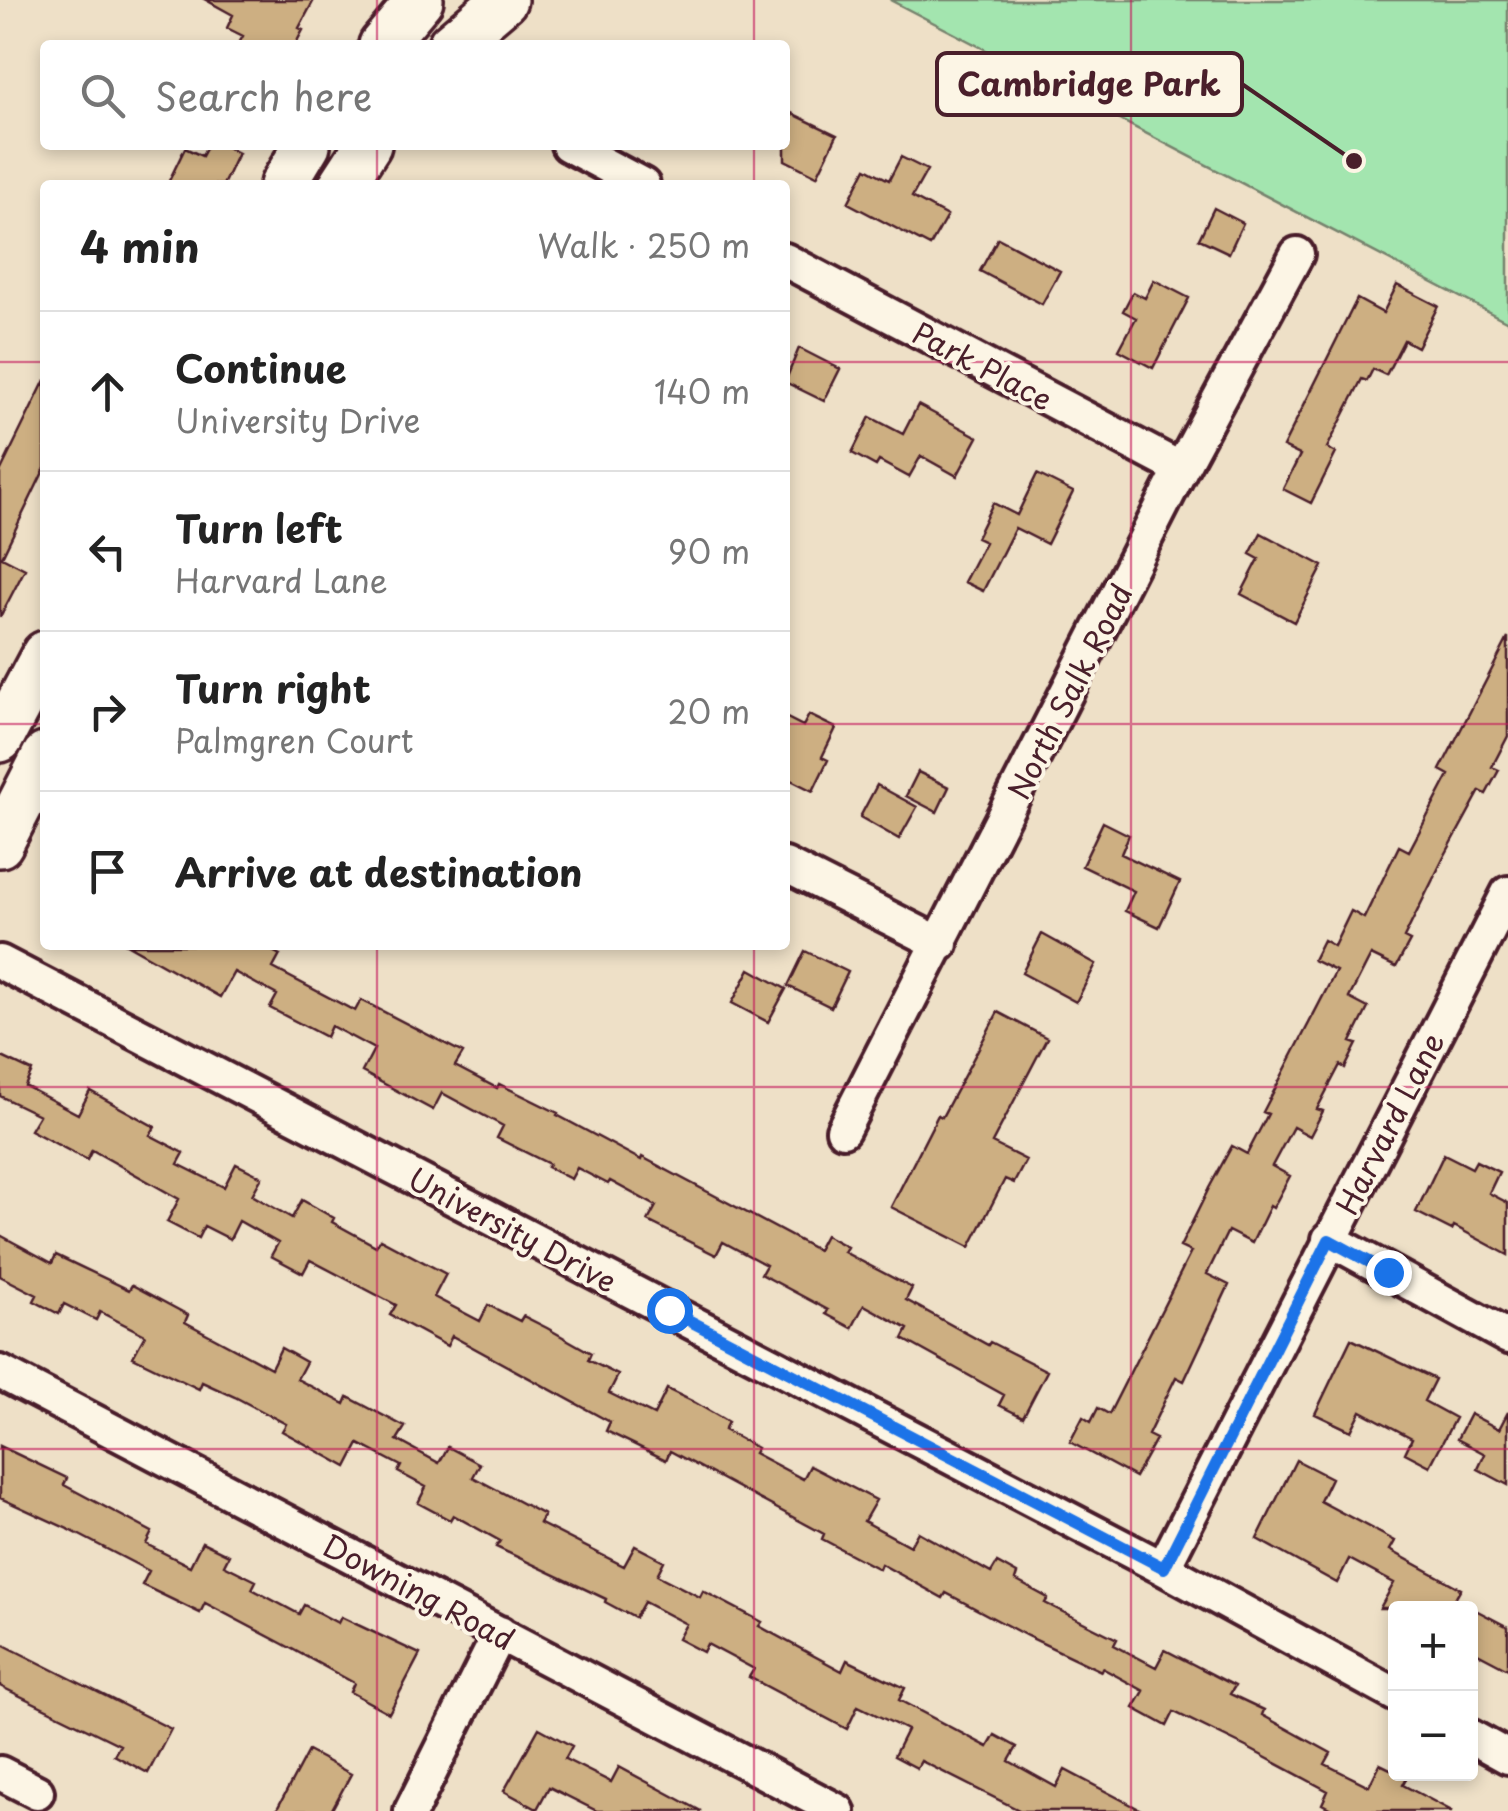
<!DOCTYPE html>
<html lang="en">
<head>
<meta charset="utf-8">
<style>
	body { margin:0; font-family:"Playpen Sans",sans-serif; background:#f2f2f2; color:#222 }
	.controls { position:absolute; right:30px; bottom:30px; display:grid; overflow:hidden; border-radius:10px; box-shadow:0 5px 15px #0003 }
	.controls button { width:90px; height:90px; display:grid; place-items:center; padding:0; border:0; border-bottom:2px solid #e0e0e0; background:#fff; color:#222; font:50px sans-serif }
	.stop { position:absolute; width:30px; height:30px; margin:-22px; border:8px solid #1a73e8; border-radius:50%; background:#fff }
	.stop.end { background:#1a73e8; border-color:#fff; box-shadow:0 2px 10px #0008 }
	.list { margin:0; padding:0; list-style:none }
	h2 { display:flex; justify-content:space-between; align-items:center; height:130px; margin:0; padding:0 40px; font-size:42px }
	h2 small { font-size:32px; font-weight:400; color:#767676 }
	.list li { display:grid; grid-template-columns:65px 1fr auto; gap:30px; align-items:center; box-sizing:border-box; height:160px; padding:0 40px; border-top:2px solid #e0e0e0 }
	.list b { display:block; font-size:38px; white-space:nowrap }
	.list p { margin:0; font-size:32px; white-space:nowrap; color:#767676 }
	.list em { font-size:32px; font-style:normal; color:#767676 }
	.icon { flex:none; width:55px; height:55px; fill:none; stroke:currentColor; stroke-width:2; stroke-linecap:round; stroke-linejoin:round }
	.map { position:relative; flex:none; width:1508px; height:1811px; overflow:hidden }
	.search { position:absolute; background:#fff; box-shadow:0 5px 15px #0003; left:40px; top:40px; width:750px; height:110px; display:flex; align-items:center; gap:25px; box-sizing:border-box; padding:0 35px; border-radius:10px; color:#767676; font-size:38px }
	.panel { position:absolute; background:#fff; box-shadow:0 5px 15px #0003; left:40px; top:180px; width:750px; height:770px; border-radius:10px }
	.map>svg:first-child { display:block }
	.green { fill:#a3e5af; stroke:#76826d; stroke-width:2.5 }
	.building { fill:#cdaf82; stroke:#4a1f2b; stroke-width:2.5 }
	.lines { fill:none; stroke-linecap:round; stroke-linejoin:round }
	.minor-casing { stroke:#4a1f2b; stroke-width:40 }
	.secondary-casing { stroke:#4a1f2b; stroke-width:52 }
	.minor { stroke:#fcf5e5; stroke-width:32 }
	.secondary { stroke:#fcf5e5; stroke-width:45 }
	.route { stroke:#1a73e8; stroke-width:12 }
	.grid { fill:none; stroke:#c2185b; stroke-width:2.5; stroke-opacity:0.55 }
	.labels { text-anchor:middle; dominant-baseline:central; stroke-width:8; stroke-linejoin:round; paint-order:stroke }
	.street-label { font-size:30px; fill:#4a1f2b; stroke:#fcf5e5 }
	.leader { fill:none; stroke:#4a1f2b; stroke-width:4 }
	.callout-dot { fill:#4a1f2b; stroke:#fcf5e5; stroke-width:4 }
	.callout { fill:#fcf5e5; stroke:#4a1f2b; stroke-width:4 }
	.callout-label { font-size:32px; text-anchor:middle; font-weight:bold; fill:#4a1f2b }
</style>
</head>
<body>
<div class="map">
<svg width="1508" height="1811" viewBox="0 0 1508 1811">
	<rect width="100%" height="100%" fill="#eee0c7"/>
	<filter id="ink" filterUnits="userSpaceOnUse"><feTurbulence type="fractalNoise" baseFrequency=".01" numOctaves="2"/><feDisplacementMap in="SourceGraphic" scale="20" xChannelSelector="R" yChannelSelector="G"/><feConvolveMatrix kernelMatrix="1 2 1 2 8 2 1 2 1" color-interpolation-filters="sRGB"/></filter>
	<g filter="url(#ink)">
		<path class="green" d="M890,0H1508V322Z"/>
		<path class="building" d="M206,0H314L299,28L303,30L295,45H238L243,36L227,28L233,15Z
			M785,110L837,135L817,176L785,160Z
			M208,145H222L238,153L223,185H167L185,148L202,156Z
			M901,157L927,170L912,197L947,216L930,246L848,203L866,168L889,180Z
			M1214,208L1243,223L1229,253L1199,239Z
			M998,238L1060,271L1042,304L980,271Z
			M1154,280L1189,298L1153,368L1119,350L1136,318L1123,311L1133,292L1145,298Z
			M1397,285L1438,306L1417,347L1404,340L1386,375L1373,369L1367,381L1362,379L1327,448L1336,453L1311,503L1283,489L1300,455L1283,447L1357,299L1383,313Z
			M799,348L840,369L824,401L785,382Z
			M45,380V468L2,557L25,569L0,617V472Z
			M918,405L978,437L957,476L921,456L909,477L879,461L876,466L852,453L870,417L903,434Z
			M1037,474L1073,492L1047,544L1015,528L983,591L964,582L985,542L976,538L993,503L1017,515Z
			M1261,533L1323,566L1294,622L1241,594L1259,559L1250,554Z
			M1508,638V736L1492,767L1499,770L1486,794L1480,791L1444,857L1404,938L1410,941L1396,967L1371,955L1349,998L1368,1008L1351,1042L1357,1044L1345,1068L1340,1065L1317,1109L1323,1111L1310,1136L1293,1127L1272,1166L1290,1176L1273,1208L1270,1206L1252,1243L1228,1231L1207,1274L1229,1285L1184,1381L1176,1377L1148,1435L1156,1439L1135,1477L1070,1442L1083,1417L1091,1422L1098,1408L1109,1414L1191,1252L1180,1247L1209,1188L1232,1146L1247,1154L1268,1114L1263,1112L1336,971L1313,960L1323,940L1334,946L1351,911L1364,918L1399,846L1409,851L1449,775L1440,770Z
			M809,715L836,728L822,757L828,760L813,791L785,777V717L803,726Z
			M918,772L949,787L937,812L906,796Z
			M877,785L917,807L899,839L860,817Z
			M1103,822L1129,835L1121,854L1180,882L1159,927L1125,911L1134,891L1082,866Z
			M1042,934L1096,964L1076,1002L1022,973Z
			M128,945H261L280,955L273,968L355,1011L361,1000L463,1053L455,1066L497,1088L499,1084L558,1113L557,1115L641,1160L642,1157L817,1250L825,1235L847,1247L844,1252L912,1288L906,1300L988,1345L990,1342L1047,1371L1023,1417L999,1405L1004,1395L903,1339L908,1329L864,1305L852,1328L826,1314L828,1310L761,1274L766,1265L723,1242L716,1255L648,1221L656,1206L610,1181L608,1184L577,1168L571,1179L547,1167L549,1164L497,1138L503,1126L442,1093L433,1110L362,1072L374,1049L331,1026L326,1037L270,1008L277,995L234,972L220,997Z
			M805,951L848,972L831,1007L788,986Z
			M750,969L786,989L768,1022L732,1003Z
			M998,1012L1047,1038L992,1143L1026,1160L1014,1183L1005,1179L970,1247L891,1207L938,1115L942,1117Z
			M0,1056L32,1071L25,1086L78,1114L90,1091L155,1127L150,1135L184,1153L178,1164L224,1187L236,1164L262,1177L252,1195L292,1218L302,1200L334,1218L332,1222L376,1246L380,1239L446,1274L434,1297L480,1321L488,1305L520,1321L523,1316L547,1328L591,1353L588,1360L618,1375L609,1393L654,1415L667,1389L694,1402L728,1422L724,1430L757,1448L754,1453L803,1479L810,1466L876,1500L864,1521L910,1546L918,1532L991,1573L997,1563L1017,1574L1015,1580L1048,1598L1045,1603L1117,1639L1114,1645L1156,1667L1165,1650L1235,1686L1230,1694L1264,1710L1262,1715L1331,1753L1325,1764L1369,1786L1380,1764L1407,1777L1403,1785L1452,1811H1335L1322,1804L1328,1791L1246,1747L1174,1712L1167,1726L1134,1708L1144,1691L1102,1668L1101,1671L1027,1636L946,1593L943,1598L881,1564L879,1569L822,1539L824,1534L670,1451L666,1460L606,1431L610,1422L452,1336L447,1346L390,1315L396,1305L310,1260L303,1273L271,1256L278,1243L239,1221L230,1239L204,1226L198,1238L167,1222L179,1199L92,1150L87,1160L30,1130L39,1115L0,1096Z
			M1444,1154L1472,1168L1476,1161L1499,1172L1489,1193L1508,1203V1255L1454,1226L1452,1230L1416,1212Z
			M0,1235L52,1263L56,1255L129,1290L132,1285L188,1315L185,1322L271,1368L281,1348L306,1362L297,1379L345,1404L348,1397L405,1427L397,1440L439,1463L448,1447L480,1464L473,1477L544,1515L539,1523L624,1566L635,1546L664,1561L657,1575L700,1597L703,1591L762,1622L759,1626L842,1671L847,1660L905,1688L899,1700L988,1747L995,1735L1017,1747L1009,1761L1056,1787L1065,1770L1143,1811H1021L921,1761L917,1768L894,1756L907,1730L858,1706L847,1729L749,1677L754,1669L707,1644L703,1652L678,1639L686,1624L644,1602L635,1618L605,1602L606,1599L496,1547L500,1541L453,1515L450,1520L418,1503L426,1487L398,1472L401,1466L359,1444L347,1467L282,1431L286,1424L235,1397L202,1382L199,1389L133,1357L145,1335L100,1312L96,1320L64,1304L59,1314L34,1301L37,1295L0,1276Z
			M1351,1339L1435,1379L1424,1401L1455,1418L1430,1466L1405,1453L1412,1438L1361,1411L1351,1431L1315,1414Z
			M1508,1412V1485L1478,1469L1485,1454L1457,1439L1470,1414L1499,1429Z
			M0,1446L67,1478L64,1485L152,1532L146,1544L190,1566L202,1542L229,1555L224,1565L256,1581L252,1589L299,1614L304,1605L338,1623L341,1617L420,1654L389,1713L350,1692L354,1683L283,1644L205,1603L200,1613L142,1585L149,1571L68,1529L0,1498Z
			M1296,1460L1331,1478L1320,1501L1395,1541L1390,1550L1461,1589L1450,1608H1380L1394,1583L1349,1559L1337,1583L1257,1539Z
			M1470,1607L1508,1627V1669L1470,1649Z
			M0,1643L171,1729L148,1773L114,1755L120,1745L0,1686Z
			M539,1728L572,1746L565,1759L611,1782L619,1767L701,1811H597L549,1787L537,1809L504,1791Z
			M308,1751L351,1774L331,1811H276Z"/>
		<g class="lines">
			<defs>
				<path id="minor" d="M568,145L643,185
					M785,260L1181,469
					M785,865L941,944
					M0,962L1163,1568L1396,1695
					M843,1130L1181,469L1297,254
					M1329,1239L1508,1337
					M0,1372L838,1811
					M1163,1568L1508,893
					M1470,1736L1508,1757
					M0,1773L37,1792
					M411,1811L500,1633"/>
				<path id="secondary" d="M382,45L420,0
					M451,45L504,0
					M283,185L307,145
					M342,185L368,145
					M0,739L45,654
					M0,844L45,756"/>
			</defs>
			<use href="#minor" class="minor-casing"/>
			<use href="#secondary" class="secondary-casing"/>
			<use href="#minor" class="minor"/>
			<use href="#secondary" class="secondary"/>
		</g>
	</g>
	<g class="lines" filter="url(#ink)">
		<path class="route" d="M669,1310L1164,1568L1329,1240L1388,1272"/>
	</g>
	<path class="grid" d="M377,0V45M754,0V45M1131,0V1811M377,145V185M754,145V185M0,362H45M785,362H1508M0,724H45M785,724H1508M377,945V1811M754,945V1811M0,1087H1508M0,1449H1508"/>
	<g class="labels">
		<g class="street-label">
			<text transform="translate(983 365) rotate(28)">Park Place</text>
			<text transform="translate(1069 691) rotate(-63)">North Salk Road</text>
			<text transform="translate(1389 1123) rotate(-63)">Harvard Lane</text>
			<text transform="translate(513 1229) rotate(28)">University Drive</text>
			<text transform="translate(419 1591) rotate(28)">Downing Road</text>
		</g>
	</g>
	<path class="leader" d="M1354 161L1242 84"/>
	<circle class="callout-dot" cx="1354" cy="161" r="10"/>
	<rect class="callout" x="937" y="53" width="305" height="62" rx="10"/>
	<g class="callout-label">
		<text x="1089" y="96">Cambridge Park</text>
	</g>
</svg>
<div class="controls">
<button>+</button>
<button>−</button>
</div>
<div class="stop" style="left:669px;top:1310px"></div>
<div class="stop end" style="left:1388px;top:1272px"></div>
<div class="search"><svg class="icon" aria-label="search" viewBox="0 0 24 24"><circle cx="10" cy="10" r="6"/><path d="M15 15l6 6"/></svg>Search here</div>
<section class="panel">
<h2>4 min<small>Walk · 250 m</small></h2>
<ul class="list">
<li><svg class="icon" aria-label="ahead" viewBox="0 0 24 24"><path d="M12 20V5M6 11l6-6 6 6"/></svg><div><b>Continue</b><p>University Drive</p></div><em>140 m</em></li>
<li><svg class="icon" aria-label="left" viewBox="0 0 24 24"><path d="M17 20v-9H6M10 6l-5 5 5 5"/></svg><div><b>Turn left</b><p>Harvard Lane</p></div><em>90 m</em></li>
<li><svg class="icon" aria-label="right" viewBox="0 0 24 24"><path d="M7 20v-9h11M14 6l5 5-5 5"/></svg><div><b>Turn right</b><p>Palmgren Court</p></div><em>20 m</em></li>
<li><svg class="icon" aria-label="arrive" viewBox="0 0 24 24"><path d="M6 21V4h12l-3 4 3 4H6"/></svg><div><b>Arrive at destination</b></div></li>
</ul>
</section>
</div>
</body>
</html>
